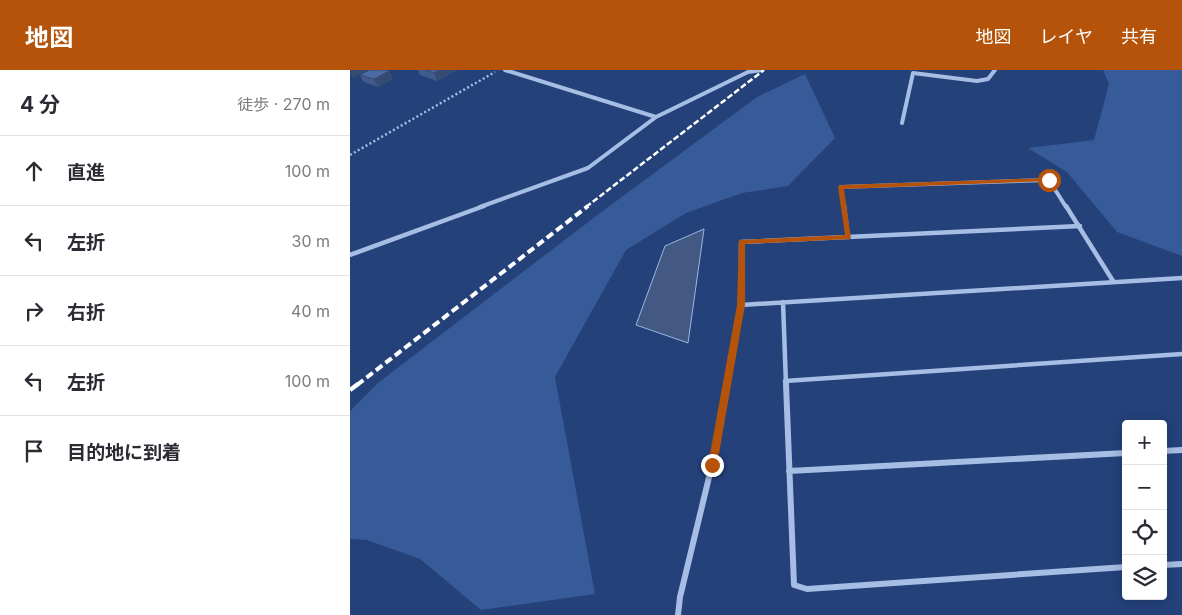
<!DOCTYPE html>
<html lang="ja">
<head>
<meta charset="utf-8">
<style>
	body { margin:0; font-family:Inter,"Noto Sans JP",sans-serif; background:#f2f2f3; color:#2b2b33 }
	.controls { position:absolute; right:15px; bottom:15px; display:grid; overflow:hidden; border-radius:5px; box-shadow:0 2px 12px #0003 }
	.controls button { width:45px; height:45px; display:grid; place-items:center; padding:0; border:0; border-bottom:1px solid #e1e1e2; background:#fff; color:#2b2b33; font:25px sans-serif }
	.stop { position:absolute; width:15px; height:15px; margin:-11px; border:4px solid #b45309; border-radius:50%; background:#fff }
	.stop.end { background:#b45309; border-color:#fff; box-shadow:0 1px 5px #0008 }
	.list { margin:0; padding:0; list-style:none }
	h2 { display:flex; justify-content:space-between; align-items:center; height:65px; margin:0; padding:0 20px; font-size:21px }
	h2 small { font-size:16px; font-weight:400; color:#7c7c81 }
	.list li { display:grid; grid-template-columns:32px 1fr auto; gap:15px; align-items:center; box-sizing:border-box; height:70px; padding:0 20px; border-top:1px solid #e1e1e2 }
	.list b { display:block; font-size:19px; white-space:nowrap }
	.list em { font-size:16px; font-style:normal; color:#7c7c81 }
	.icon { flex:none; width:28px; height:28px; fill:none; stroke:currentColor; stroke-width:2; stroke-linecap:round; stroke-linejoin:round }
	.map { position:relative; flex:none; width:832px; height:545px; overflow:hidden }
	header { display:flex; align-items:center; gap:30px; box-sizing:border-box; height:70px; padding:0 25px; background:#b45309; color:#fff }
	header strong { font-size:24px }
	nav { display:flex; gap:28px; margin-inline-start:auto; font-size:18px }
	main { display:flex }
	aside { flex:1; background:#fff }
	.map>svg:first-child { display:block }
	.green { fill:#375a98 }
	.water { fill:#435983; stroke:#9ab6e5 }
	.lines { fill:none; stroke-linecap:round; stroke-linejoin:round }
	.path { stroke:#a6bde4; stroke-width:2.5; stroke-dasharray:2 2.5; stroke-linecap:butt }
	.street-far2 { stroke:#a6bde4; stroke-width:4 }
	.street-far1 { stroke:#a6bde4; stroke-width:4.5 }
	.street { stroke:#a6bde4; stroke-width:6 }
	.rail-far2 { stroke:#fff; stroke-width:2.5; stroke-dasharray:6 2.5; stroke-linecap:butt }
	.rail-far1 { stroke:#fff; stroke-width:4; stroke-dasharray:8 4; stroke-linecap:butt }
	.rail { stroke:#fff; stroke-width:4.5; stroke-dasharray:11 4.5; stroke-linecap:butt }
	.wall { fill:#415c8c }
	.shaded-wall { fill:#354b72 }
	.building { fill:#4c6ba3; stroke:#354b72 }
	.route { fill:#b45309 }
</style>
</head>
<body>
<header>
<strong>地図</strong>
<nav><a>地図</a><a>レイヤ</a><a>共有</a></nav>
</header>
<main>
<aside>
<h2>4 分<small>徒歩 · 270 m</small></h2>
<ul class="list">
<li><svg class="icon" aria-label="ahead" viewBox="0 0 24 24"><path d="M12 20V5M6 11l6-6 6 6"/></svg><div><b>直進</b></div><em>100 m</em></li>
<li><svg class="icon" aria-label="left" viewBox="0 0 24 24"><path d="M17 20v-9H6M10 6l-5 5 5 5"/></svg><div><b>左折</b></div><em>30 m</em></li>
<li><svg class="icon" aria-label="right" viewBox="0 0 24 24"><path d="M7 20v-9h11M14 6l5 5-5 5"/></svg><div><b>右折</b></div><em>40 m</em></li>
<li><svg class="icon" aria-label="left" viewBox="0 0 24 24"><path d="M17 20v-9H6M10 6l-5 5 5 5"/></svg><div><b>左折</b></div><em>100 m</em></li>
<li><svg class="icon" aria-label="arrive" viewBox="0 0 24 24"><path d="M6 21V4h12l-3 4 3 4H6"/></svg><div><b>目的地に到着</b></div></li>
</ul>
</aside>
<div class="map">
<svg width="832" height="545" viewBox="0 0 832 545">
	<rect width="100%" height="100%" fill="#24417a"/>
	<path class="green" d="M753,0H832V186L767,162L717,102L678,78L744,70L759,14Z
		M455,4L485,68L438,116L392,123L336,143L276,180L205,307L245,524L131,540L70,489L17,470L0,469V341L29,312L246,146L407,27Z"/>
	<path class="water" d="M354,159L338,273L286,255L315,176Z"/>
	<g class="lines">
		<path class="path" d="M0,85L145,2"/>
		<path class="street-far2" d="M155,0L306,47
			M552,53L563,3L627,11L638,9L645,0
			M130,137L238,98L306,47L398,2L412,0
			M494,137L491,117L699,110L716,137"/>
		<path class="street-far1" d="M494,136L498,167
			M716,136L763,211
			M0,185L134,136
			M433,232L436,315
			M391,235L832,208
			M435,311L832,284
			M377,315L391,235V172L730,156"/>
		<path class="street" d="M436,314L444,515L457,519L776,497
			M813,381L832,380
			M439,401L776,383
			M813,495L832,494
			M328,545L330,527L362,395L377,314"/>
		<path class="rail-far2" d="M236,137L414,0"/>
		<path class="rail-far1" d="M7,315L238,136"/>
		<path class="rail" d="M0,320L8,314"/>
	</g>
	<path class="wall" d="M68,0H107L87,11L70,5Z
		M39,1L43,9L28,17L14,12L10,5Z"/>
	<path class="shaded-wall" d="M0,0H18L3,8L0,2Z
		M90,0H107L87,11L84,3Z
		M39,1L43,9L28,17L24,9Z"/>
	<path class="building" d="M19,0H36L39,1L24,9L10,5Z
		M75,0H90L84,3Z"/>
	<path class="route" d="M699,108L701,111L494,119L501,169L395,174V235L367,395L362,399L359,398L358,395L387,235L389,170L495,165L488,117L491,115Z"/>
</svg>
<div class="controls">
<button>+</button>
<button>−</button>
<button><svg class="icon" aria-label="locate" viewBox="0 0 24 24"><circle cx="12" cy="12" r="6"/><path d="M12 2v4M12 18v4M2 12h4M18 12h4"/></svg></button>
<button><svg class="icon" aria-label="layers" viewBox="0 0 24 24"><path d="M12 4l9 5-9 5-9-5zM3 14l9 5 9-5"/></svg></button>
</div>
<div class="stop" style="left:699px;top:110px"></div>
<div class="stop end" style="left:362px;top:395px"></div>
</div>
</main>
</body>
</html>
